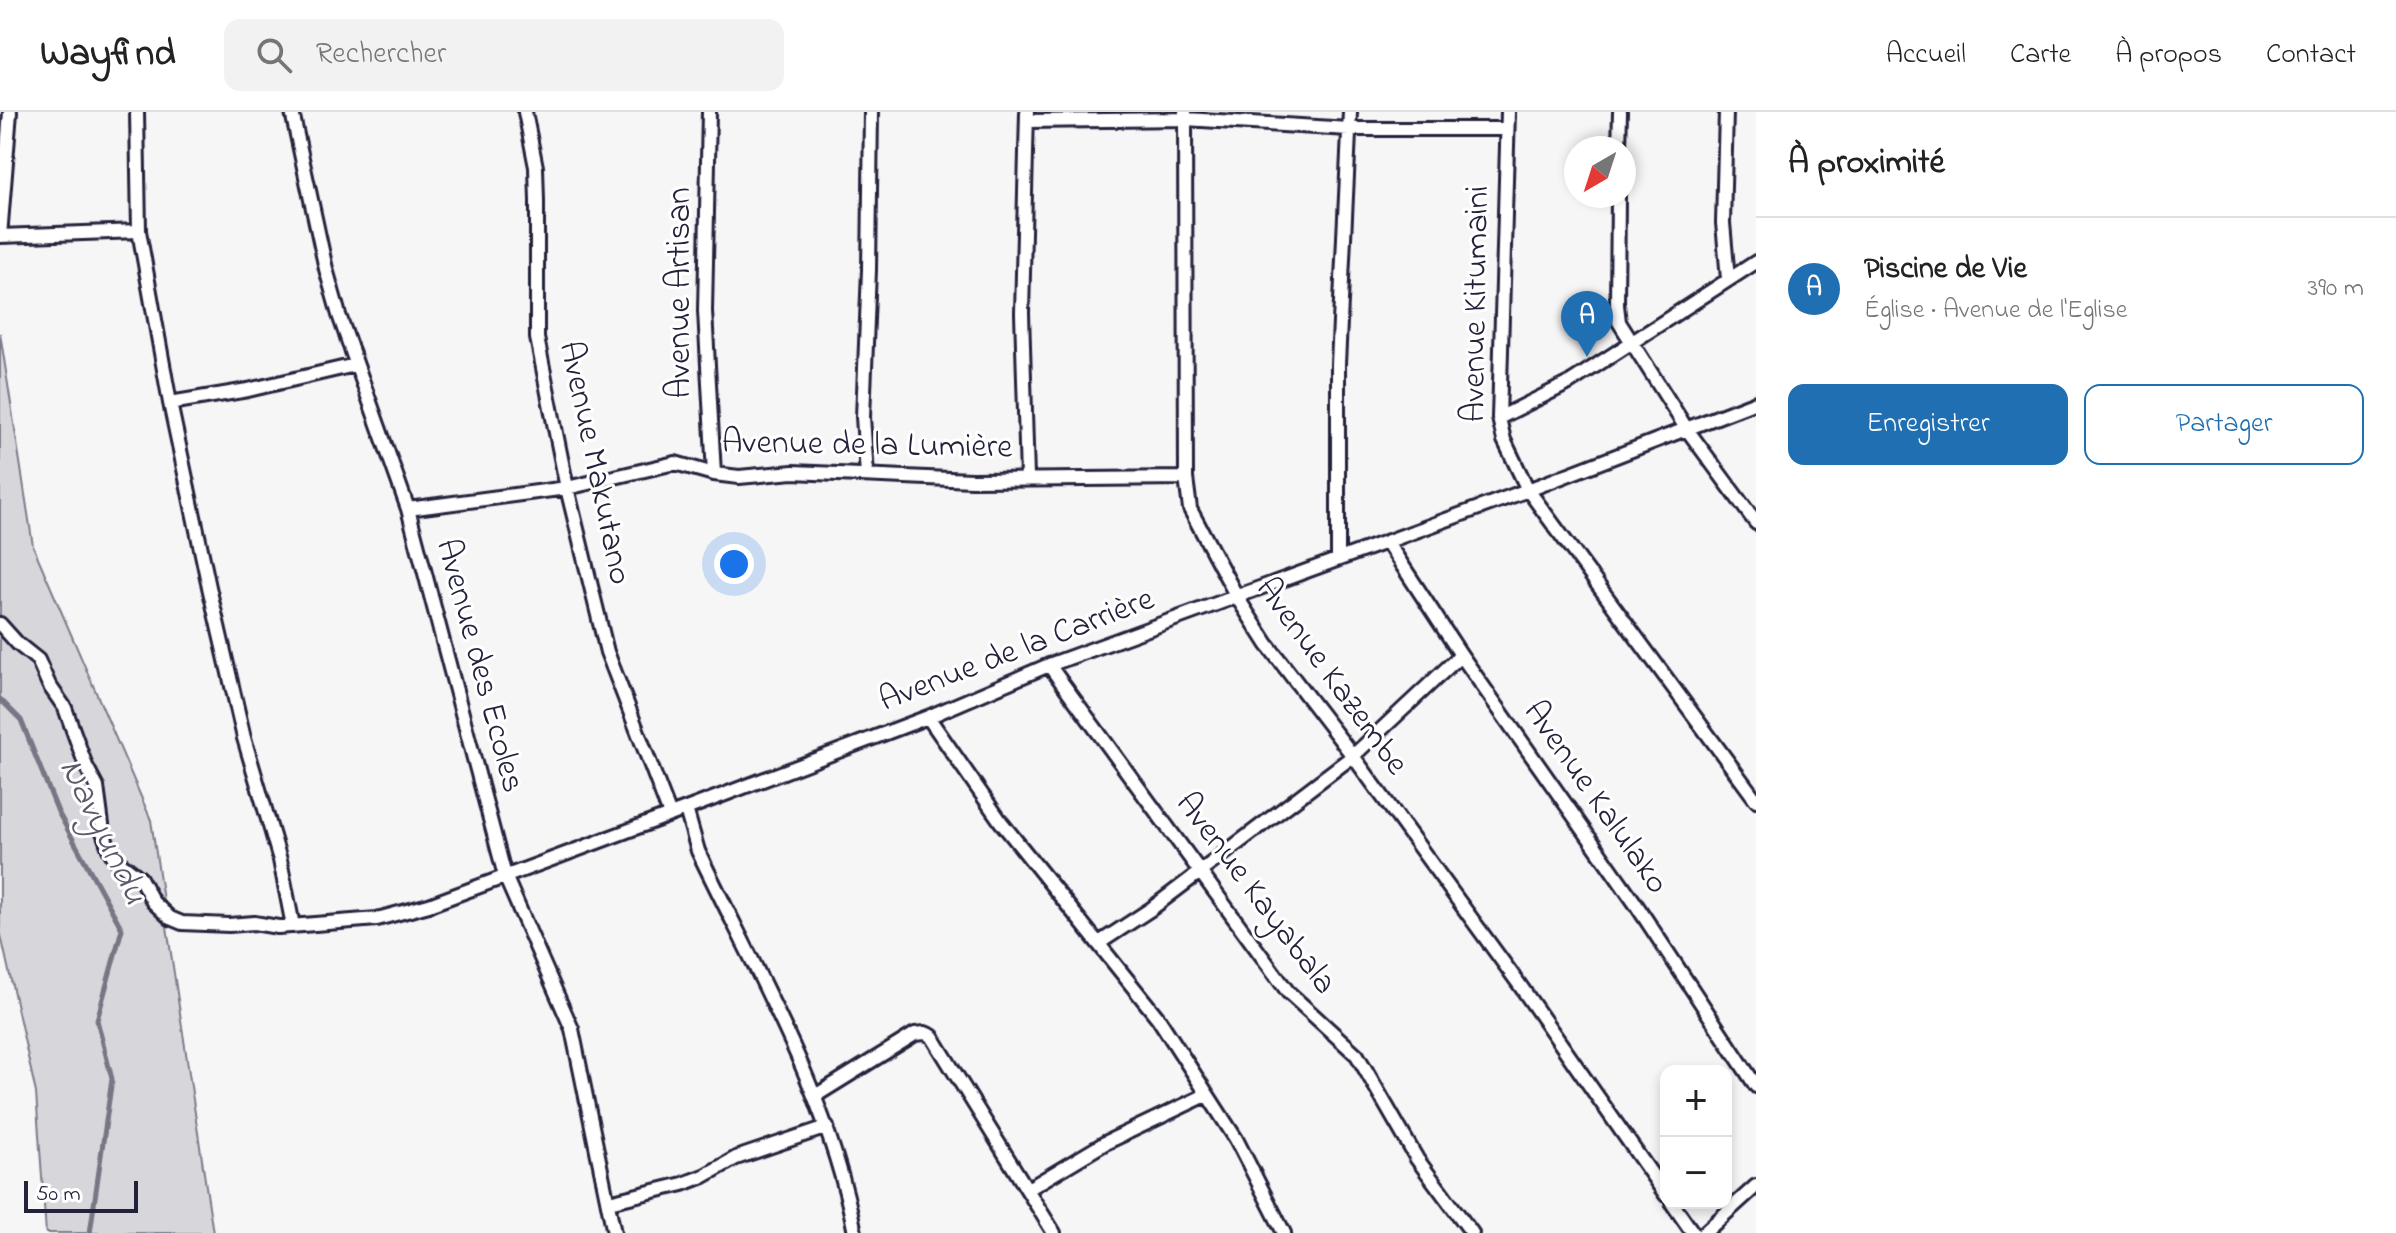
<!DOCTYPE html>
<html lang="fr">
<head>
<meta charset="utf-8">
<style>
	body { margin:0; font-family:"Indie Flower",sans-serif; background:#f2f2f2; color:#222 }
	.controls { position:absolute; right:24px; bottom:24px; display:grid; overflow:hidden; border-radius:16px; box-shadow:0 4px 12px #0003 }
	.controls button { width:72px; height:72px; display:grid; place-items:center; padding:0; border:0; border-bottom:2px solid #e0e0e0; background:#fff; color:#222; font:40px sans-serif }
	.compass { position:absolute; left:1564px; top:24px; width:72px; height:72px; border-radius:50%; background:#fff; box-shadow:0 4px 12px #0003; rotate:219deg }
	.scale { position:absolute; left:24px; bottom:20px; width:114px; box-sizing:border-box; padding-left:8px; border:4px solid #22223b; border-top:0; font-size:22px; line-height:28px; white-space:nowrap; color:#22223b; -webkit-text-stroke:6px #fff; paint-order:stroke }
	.you { position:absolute; left:734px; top:452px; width:28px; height:28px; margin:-20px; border:6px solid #fff; border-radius:50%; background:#1a73e8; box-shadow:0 0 0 12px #1a73e833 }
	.badge { display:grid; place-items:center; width:52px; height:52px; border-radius:50%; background:#1f6fb2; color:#fff; font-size:26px; font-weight:700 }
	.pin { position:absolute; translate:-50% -66px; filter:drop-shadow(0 2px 4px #0008) }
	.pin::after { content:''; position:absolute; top:42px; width:28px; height:24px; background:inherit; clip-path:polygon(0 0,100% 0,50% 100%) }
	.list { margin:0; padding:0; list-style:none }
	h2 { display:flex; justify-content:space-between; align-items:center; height:104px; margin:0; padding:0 32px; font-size:34px }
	h2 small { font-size:26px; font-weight:400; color:#767676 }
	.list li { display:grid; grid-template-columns:52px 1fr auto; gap:24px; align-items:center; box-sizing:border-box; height:144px; padding:0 32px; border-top:2px solid #e0e0e0 }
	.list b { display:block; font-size:30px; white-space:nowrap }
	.list p { margin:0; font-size:26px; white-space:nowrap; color:#767676 }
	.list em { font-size:26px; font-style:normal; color:#767676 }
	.actions { display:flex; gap:16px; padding:24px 32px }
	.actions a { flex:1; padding:18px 0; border:2px solid #1f6fb2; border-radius:16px; text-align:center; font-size:28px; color:#1f6fb2 }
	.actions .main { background:#1f6fb2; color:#fff }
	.icon { flex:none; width:44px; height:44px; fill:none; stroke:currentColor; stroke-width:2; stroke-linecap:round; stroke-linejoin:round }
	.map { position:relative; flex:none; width:1756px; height:1121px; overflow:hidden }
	header { display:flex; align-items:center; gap:48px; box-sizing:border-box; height:112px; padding:0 40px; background:#fff; border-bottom:2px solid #e0e0e0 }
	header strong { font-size:38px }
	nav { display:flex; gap:44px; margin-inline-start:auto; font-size:28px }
	.search { width:560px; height:72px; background:#f2f2f2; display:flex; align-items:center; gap:20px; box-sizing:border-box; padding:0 28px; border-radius:16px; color:#767676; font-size:30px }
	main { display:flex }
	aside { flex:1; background:#fff }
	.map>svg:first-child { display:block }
	.green { fill:#d7d7db; stroke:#7c7c8b; stroke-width:2 }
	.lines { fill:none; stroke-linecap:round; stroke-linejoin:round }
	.stream { stroke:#767685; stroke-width:5 }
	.street-casing { stroke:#22223b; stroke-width:18 }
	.street { stroke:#fff; stroke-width:12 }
	.labels { text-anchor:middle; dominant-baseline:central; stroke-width:6; stroke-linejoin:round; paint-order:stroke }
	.street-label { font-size:34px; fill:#22223b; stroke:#fff }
	.water-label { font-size:36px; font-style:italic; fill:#5a5a6d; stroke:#fff }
</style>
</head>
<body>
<header>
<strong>Wayfind</strong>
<div class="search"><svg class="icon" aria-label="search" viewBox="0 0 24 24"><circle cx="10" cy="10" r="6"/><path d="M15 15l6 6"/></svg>Rechercher</div>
<nav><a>Accueil</a><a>Carte</a><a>À propos</a><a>Contact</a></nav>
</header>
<main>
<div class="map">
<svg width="1756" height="1121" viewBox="0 0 1756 1121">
	<rect width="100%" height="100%" fill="#f6f6f7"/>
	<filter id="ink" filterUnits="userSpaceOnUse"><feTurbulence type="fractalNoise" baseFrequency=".0125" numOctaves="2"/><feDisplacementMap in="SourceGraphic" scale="16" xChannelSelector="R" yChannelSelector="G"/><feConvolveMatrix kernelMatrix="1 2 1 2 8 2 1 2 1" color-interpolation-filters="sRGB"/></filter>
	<g filter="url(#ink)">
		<path class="green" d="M0,221L33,434L151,708L213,1121H46L36,981L0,819Z"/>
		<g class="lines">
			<path class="stream" d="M0,587L21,608L58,700L122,817L97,908L112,967L90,1121"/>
			<defs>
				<path id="street" d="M137,0L139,119L170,291L209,475L244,626L280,748L293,814
					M292,0L326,157L339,203L408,397L505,764L572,917L614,1121
					M525,0L536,55L537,89V226L567,376L607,540L670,703
					M709,0L705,199L714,362
					M1027,0L1022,201L1027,366
					M1185,0L1186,366L1190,397L1237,485L1267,532L1353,644L1519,872L1666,1083
					M1508,0L1499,306L1504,328L1528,378L1756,688
					M1726,0L1723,111L1728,167
					M1027,9L1185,7L1349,17H1507
					M1619,36L1620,0
					M1618,84L1617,193L1619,210L1686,316L1756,411
					M0,124L139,119
					M0,124L10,0
					M170,291L248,278L355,253
					M1499,306L1569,271L1756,150
					M867,363L863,305L869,158L871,0
					M408,397L567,376L675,351L714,362L739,365L793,360L972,368L1186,366
					M1387,430L1461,543L1635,791L1756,974
					M1338,447V252L1350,0
					M0,512L18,532L38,548L49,573L65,596L86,654L97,675L103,720L109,737L115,747L140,766L153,790L170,806L182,811L229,813L254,811L278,815L377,807L429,793L686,697L928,605L1049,553L1528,378L1756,290
					M1049,553L1288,880L1357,943L1417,1047L1472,1121
					M928,605L1001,710L1158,906L1236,1027L1284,1121
					M686,697L698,739C757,862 830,986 855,1121
					M1099,831L1151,797L1353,644L1461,543
					M815,984L915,922L925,921L932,924L1054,1121
					M1028,1077L1105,1031L1206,983
					M609,1090L683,1072L704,1064L736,1046L827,1015
					M1672,1091L1693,1121
					M1704,1121L1756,1074"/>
			</defs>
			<use href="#street" class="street-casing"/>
			<use href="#street" class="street"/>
		</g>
	</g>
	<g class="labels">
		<g class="street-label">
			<text transform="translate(681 181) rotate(-90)">Avenue Artisan</text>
			<text transform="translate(1477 192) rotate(-89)">Avenue Kitumaini</text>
			<text transform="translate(867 334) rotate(1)">Avenue de la Lumière</text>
			<text transform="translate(594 351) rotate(78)">Avenue Makutano</text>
			<text transform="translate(1017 539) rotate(-21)">Avenue de la Carrière</text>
			<text transform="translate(479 554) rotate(75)">Avenue des Ecoles</text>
			<text transform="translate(1331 565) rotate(54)">Avenue Kazembe</text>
			<text transform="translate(1595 686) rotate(55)">Avenue Kalulako</text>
			<text transform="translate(1255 782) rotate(53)">Avenue Kayabala</text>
		</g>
		<g class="water-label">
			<text transform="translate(102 720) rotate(64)">Navyundu</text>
		</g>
	</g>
</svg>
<div class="controls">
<button>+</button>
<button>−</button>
</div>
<svg class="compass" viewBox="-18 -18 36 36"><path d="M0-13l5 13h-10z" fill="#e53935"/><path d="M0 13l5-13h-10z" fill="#767676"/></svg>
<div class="scale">50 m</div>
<div class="you"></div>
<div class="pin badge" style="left:1587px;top:245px">A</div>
</div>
<aside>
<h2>À proximité<small></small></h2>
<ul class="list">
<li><span class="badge">A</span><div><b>Piscine de Vie</b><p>Église · Avenue de l'Eglise</p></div><em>390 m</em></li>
</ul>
<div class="actions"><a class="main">Enregistrer</a><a>Partager</a></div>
</aside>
</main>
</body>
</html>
